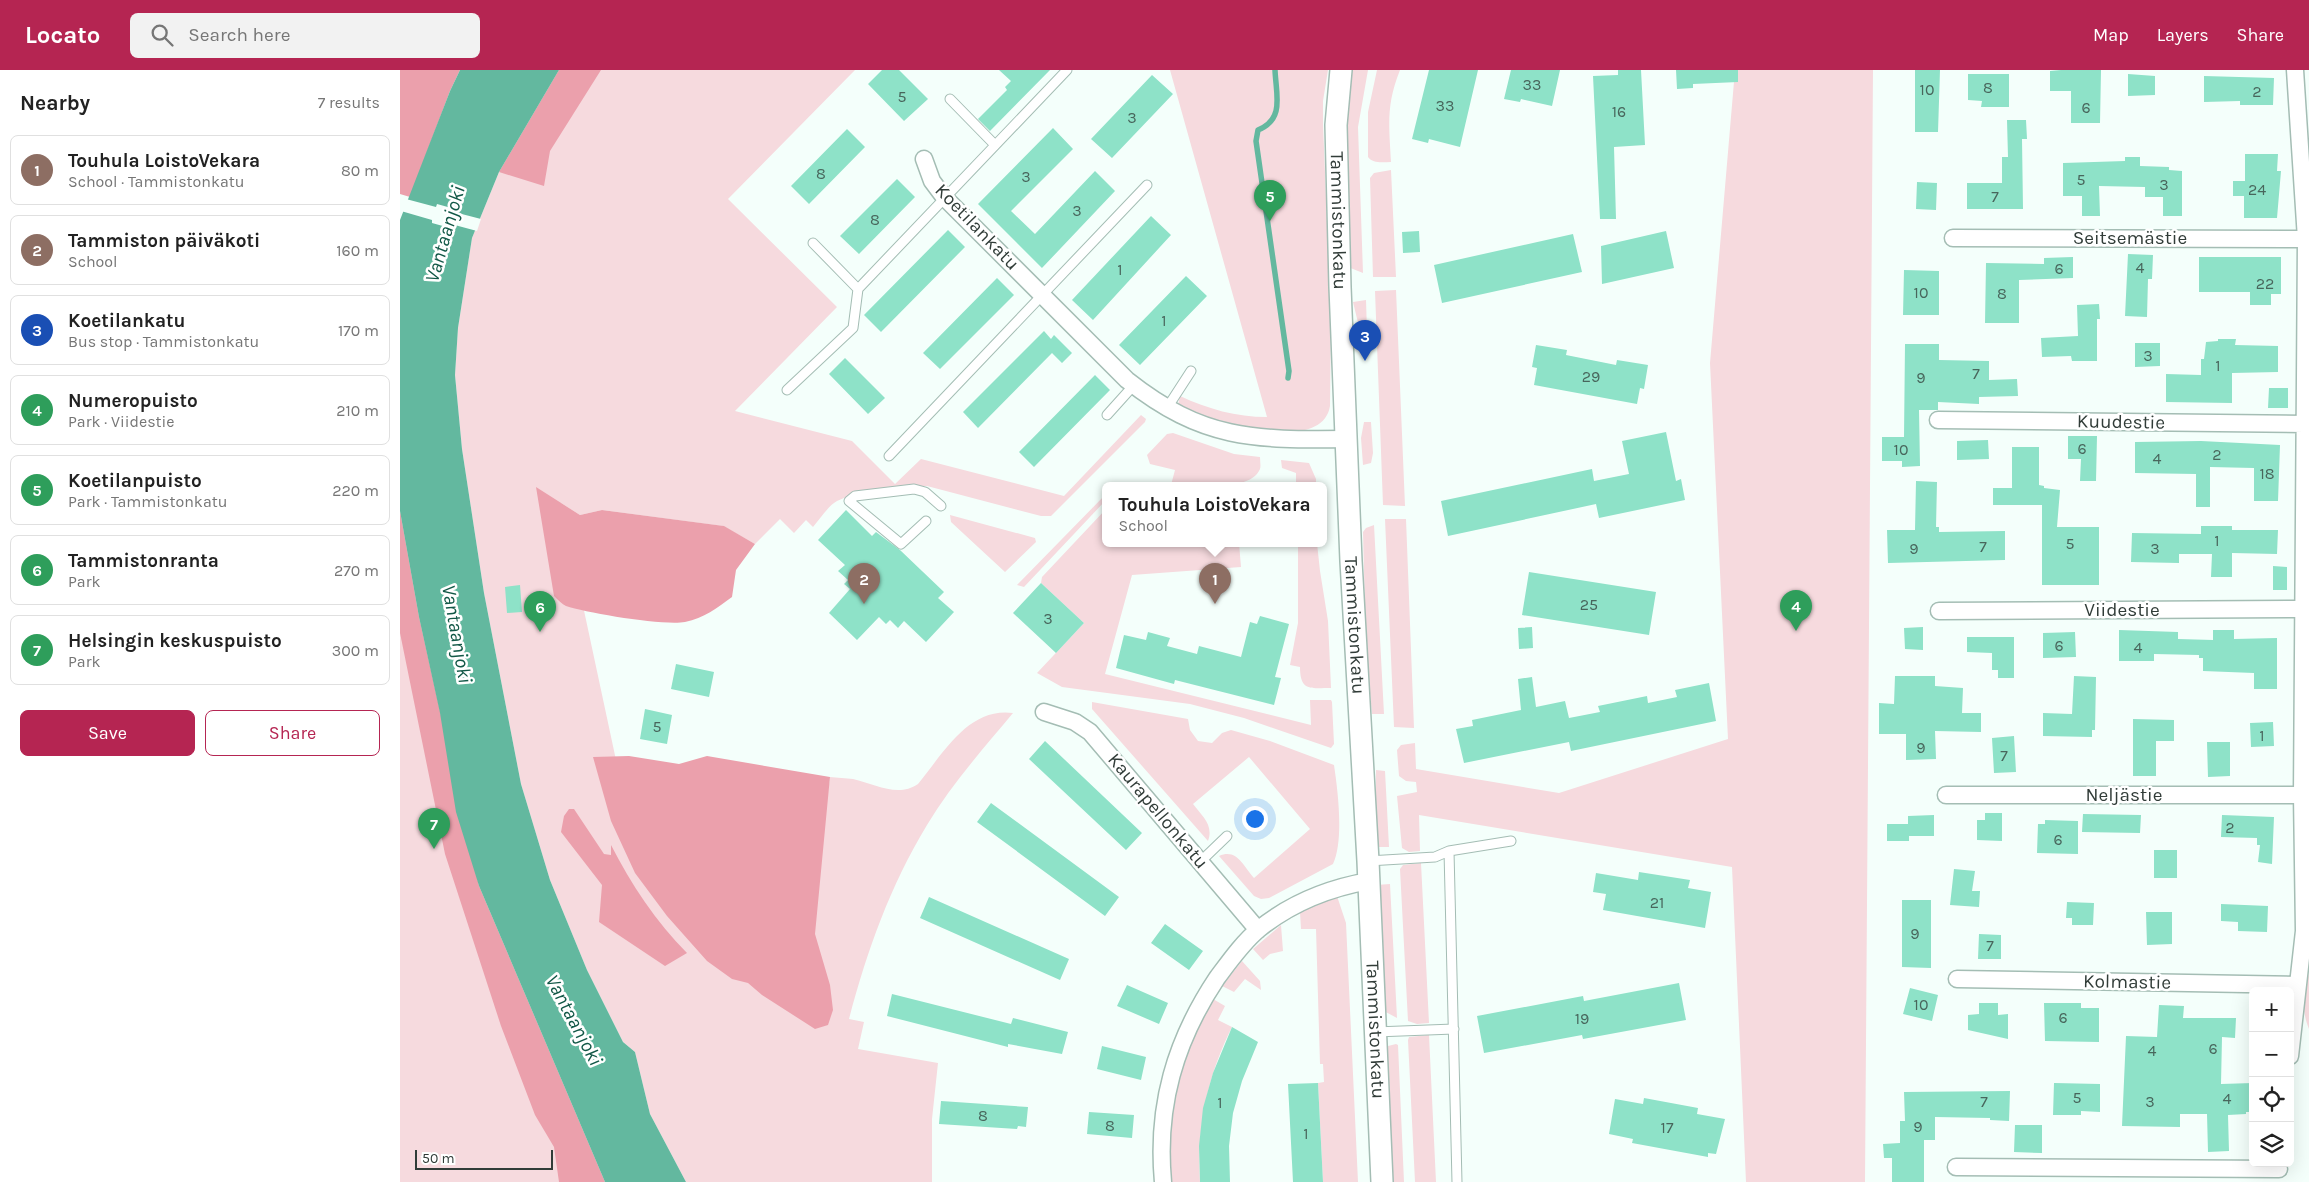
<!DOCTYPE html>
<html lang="en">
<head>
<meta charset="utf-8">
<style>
	body { margin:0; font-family:Karla,sans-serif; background:#f2f2f2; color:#222 }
	.controls { position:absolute; right:15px; bottom:15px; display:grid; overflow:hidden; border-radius:8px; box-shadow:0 5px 20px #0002 }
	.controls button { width:45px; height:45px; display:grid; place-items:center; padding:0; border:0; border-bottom:1px solid #e0e0e0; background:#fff; color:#222; font:25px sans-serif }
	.scale { position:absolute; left:15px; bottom:12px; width:138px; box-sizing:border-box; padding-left:5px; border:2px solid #313c38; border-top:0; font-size:14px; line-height:18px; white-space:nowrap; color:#313c38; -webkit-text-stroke:4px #fff; paint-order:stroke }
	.you { position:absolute; left:854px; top:748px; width:18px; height:18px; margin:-12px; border:4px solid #fff; border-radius:50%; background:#1a73e8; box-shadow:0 0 0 8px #1a73e833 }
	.badge { display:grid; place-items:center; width:32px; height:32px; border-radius:50%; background:#b52552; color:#fff; font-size:16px; font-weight:700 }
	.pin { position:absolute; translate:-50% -41px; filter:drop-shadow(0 1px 2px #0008) }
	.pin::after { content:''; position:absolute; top:26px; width:18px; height:15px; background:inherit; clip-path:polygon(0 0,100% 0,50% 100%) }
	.popup { position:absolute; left:702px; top:412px; width:225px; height:65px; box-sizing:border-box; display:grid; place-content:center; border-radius:8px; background:#fff; filter:drop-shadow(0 1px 4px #0005); font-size:16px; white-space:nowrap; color:#767676 }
	.popup b { font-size:19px; color:#222 }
	.popup::after { content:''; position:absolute; left:50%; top:100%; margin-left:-10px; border:10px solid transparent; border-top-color:#fff }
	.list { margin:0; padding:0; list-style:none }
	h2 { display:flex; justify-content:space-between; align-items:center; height:65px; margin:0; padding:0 20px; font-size:21px }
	h2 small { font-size:16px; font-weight:400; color:#767676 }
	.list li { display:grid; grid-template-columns:32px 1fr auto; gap:15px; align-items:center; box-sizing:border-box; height:70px; margin:0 10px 10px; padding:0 10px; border:1px solid #e0e0e0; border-radius:8px }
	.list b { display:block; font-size:19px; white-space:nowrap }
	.list p { margin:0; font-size:16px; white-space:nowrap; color:#767676 }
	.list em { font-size:16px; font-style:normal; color:#767676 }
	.actions { display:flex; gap:10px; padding:15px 20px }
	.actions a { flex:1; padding:11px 0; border:1px solid #b52552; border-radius:8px; text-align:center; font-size:18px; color:#b52552 }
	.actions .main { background:#b52552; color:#fff }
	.icon { flex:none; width:28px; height:28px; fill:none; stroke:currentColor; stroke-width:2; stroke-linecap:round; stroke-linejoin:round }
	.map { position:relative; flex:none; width:1909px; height:1112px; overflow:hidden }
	header { display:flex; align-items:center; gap:30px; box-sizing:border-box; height:70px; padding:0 25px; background:#b52552; color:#fff }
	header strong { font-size:24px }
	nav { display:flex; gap:28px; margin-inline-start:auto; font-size:18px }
	.search { width:350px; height:45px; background:#f2f2f2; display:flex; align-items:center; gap:12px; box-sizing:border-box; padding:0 18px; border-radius:8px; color:#767676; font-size:19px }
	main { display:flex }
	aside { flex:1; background:#fff }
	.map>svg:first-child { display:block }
	.green { fill:#f6dade }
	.forest { fill:#eba0ac }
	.water { fill:#63b89f }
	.pier { fill:#f4fffb }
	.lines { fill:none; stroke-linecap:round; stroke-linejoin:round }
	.stream { stroke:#63b89f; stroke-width:5.5 }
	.building { fill:#8ee2c8 }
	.service-casing { stroke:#a4bdb4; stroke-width:11 }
	.minor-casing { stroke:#a4bdb4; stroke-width:19 }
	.tertiary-casing { stroke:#a4bdb4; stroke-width:24 }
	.service { stroke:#fff; stroke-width:9 }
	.minor { stroke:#fff; stroke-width:16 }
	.tertiary { stroke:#fff; stroke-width:21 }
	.labels { text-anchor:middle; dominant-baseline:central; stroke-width:5; stroke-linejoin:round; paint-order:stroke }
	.number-label { font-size:16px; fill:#48665c }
	.street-label { font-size:19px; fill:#313c38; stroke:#fff }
	.water-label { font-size:20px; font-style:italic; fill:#125847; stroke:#fff }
</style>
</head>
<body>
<header>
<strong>Locato</strong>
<div class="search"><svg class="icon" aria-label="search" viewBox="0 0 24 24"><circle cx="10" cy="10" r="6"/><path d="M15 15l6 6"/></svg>Search here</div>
<nav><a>Map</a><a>Layers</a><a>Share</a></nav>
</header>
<main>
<aside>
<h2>Nearby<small>7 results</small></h2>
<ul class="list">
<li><span class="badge" style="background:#8d6e63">1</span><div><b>Touhula LoistoVekara</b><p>School · Tammistonkatu</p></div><em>80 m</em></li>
<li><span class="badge" style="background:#8d6e63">2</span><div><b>Tammiston päiväkoti</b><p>School</p></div><em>160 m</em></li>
<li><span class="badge" style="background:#1a4fb4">3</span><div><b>Koetilankatu</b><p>Bus stop · Tammistonkatu</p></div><em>170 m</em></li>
<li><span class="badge" style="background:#2e9e5b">4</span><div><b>Numeropuisto</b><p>Park · Viidestie</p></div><em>210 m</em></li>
<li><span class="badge" style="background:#2e9e5b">5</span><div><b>Koetilanpuisto</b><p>Park · Tammistonkatu</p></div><em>220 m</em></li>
<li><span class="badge" style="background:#2e9e5b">6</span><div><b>Tammistonranta</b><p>Park</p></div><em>270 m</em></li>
<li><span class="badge" style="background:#2e9e5b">7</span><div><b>Helsingin keskuspuisto</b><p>Park</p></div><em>300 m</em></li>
</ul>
<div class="actions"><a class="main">Save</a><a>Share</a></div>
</aside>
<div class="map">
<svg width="1909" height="1112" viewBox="0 0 1909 1112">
	<rect width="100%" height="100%" fill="#f4fffb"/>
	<path class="green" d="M159,0H455L328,129L437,237L335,341L452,371L495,414L521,389L664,426L741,345L746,349L745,352L651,446H641L527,416C505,415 456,421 437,431C428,436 420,449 413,457L406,450L394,463L380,449L355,474L323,456L202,440L180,445L161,433L216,690L428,722L430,707C437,708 446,708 453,709C475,714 498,728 518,714C543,684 568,637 613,643C583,679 551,715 527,755C490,816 467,881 449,949L464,952L458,979L538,993L532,1049V1112H286L250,1044L235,982L223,972L187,900L150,810L121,714L84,523L62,379L55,305L58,258L72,168L99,102Z
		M770,0H928L923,31V54L931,249L930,336C922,387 806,350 778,335L780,326C808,339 836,347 867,347Z
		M949,0H968L958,57L963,203L948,197L942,66Z
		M977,0H1000C986,35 989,55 991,92C983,92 973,94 968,87V42Z
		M1335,0H1473L1465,1112H1346L1332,797L1019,745L1020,781L1009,782L1002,778L997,726L1017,722L1016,712L1006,711L999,706L997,680L1001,675L1015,673L1016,699L1159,723L1328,669L1310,293Z
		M991,100L996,207H973L970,108L974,103Z
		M996,220L1005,436L983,435L975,221Z
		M966,230L967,261H960L953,232Z
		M964,352H971L973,383L971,393L963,395L961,368Z
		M773,363L834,384L860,387C860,391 861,396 860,399C850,423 792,415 771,415L775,400L750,394L747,385L767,364Z
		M881,390L909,393L916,409V415H896V403L882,398Z
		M706,424V430L624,517L617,515Z
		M706,439V473H839L841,497L732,505L705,604L911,655L910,630H931L932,632L934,674L931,678L844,648L790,634L662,617L637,603L684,553L641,513L642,507Z
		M0,441L79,816L205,1112H0Z
		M550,445L635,468L636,472L605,502L551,452Z
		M985,449H1006L1014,658L994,657Z
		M974,455L984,644H972L966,580L963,462L966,458Z
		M898,473H917L920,501L928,551L931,618C911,618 900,622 900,597L890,595L898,553Z
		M692,632L788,649L790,660L798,671L812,673L822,663L831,660L870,671L934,695C938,722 944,770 933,794L869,828L861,829L854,826L819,786C837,778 843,796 854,808L910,759L849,687L793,734C802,746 814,755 808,771L692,639Z
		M976,700L985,701L989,777H975Z
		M1021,793L1029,953L1017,954L1008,951L1000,799L1003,795Z
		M990,814L997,948L982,940L976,815Z
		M937,826L946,853L958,1112H923L918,1013L924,1012L923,994H920L916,859H901L900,842L916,833Z
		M881,855L883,881L870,884L863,890L853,879Z
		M842,891L860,911L861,920L845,909L834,922L822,916Z
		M1909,902V959C1900,936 1905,926 1909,902Z
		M813,929L825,936L818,950L832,957C807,1007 797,1057 800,1112H770C767,1043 779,990 813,929Z
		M1029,965L1036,1112H1015L1008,970L1009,967Z
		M996,974L998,975L1004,1112H990L984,977Z"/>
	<path class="forest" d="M0,0H60L50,21L10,127L0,124Z
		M159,0H201L150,81L144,116L99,102Z
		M136,417L180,445L202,440L324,456L355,474L336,500L332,527C317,538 304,548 285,552C264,556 187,543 166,536C162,534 158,530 154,526Z
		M0,441L19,547L79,816L205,1112H159L154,1077L135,1045L101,956L45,784L0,563Z
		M229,686L279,694L307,686L430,707L415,864L430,915L433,940L428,955L415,959L362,925L348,913L332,909L307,891L267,846L235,803L211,751L193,687Z
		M169,739H174L204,784L211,785V775C231,814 256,852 287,883L265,896L199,852L202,815L161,762L164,746Z"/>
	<path class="water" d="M60,0H159L99,102L72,168L58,258L55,305L62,379L84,523L121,714L150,810L187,900L223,972L235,982L250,1044L286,1112H205L79,816L56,742L40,643L19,547L0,441V150L50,21Z"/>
	<path class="pier" d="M6,129L36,137L37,134L55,139L54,142L81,149L77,161L51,154L50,158L32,153V150L1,141Z"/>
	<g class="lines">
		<path class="stream" d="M875,0C876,25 885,49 858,60L856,71L889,301L888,308"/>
	</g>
	<path class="building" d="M482,0H499L528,29L504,51L468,14Z
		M599,0H650L590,61L578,49L607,20L605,17L611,11Z
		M1029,0H1078L1060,77L1029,69L1028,73L1012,69Z
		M1111,0H1160L1152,36L1121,29L1120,32L1104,29Z
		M1218,0H1241L1245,75L1214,77L1216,149H1200L1193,6L1218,5Z
		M1276,0H1338V12L1293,14V18L1277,19Z
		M1515,0H1540L1538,62H1515Z
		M1661,0H1701L1700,53H1671V21H1650V1Z
		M1568,4H1609V37H1581L1582,31L1568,30Z
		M1728,4L1755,6V25L1728,26Z
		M752,5L773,24L712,88L691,69Z
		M1804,6L1874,8L1873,35H1840V31L1804,32Z
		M1607,50H1626L1627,69H1622L1623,139H1567V113H1602V87H1608Z
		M653,58L673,79L611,141L635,164L695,101L715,121L642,198L578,134Z
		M447,59L465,77L409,134L391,116Z
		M1845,84H1878L1877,101H1881L1877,148H1844V126H1833V111H1845Z
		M1725,87H1740V96L1769,97V100L1782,101V146H1763V127H1745V117L1699,116L1700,146H1682V126H1663V93L1725,91Z
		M497,109L515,127L459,184L440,166Z
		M1517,112L1537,113L1536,140L1516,139Z
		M751,146L771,165L693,250L672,230Z
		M548,160L565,177L481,262L464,245Z
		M1019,161L1020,182L1003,183L1002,162Z
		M1266,161L1274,198L1202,214L1201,176Z
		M1173,164L1182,202L1042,233L1034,195Z
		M1728,184L1753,185L1752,209H1748L1747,247L1725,246Z
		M1673,187V208L1619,210V253H1585L1586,193L1644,194V188Z
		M1799,187H1881V224H1871V235H1850V222H1799Z
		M1504,200L1539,201V245H1503Z
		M786,206L807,226L740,295L719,275Z
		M597,208L614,225L540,299L523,283Z
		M1699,234L1700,249H1697V291H1672L1671,286L1642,287L1641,268L1678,266L1677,235Z
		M644,261L651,269L654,265L672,283L662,293L652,283L578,358L563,342Z
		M1818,269H1836L1835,275L1878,276V302L1832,303V333L1766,332V304L1801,305V289H1804L1806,272L1818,271Z
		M1735,273H1760V296L1735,297Z
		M1505,274H1539V290L1589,291V310L1617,309L1618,326L1579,327V334L1538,332V340H1519L1520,396L1502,397V391H1482V367H1504Z
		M1136,275L1167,280L1166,285L1216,295L1217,290L1248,295L1244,319L1240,318L1237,334L1134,315L1137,298L1132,297Z
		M445,288L485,328L468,344L429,304Z
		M695,305L710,320L634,397L619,382Z
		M1869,318H1888V338H1868Z
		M1266,362L1276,411L1281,409L1285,430L1199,448L1196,434L1048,466L1041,431L1192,399L1194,411L1229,404L1222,371Z
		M1668,366H1697L1696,411H1680L1681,389H1668Z
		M1588,370L1589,389L1557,390V371Z
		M1801,371L1880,375L1878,431H1854V398L1810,397V437H1796V404L1735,403V372Z
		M1612,377H1639V415L1644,416V418L1660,420L1657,457H1699V515H1642V435H1593V418H1612Z
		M1516,411L1537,412L1536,457H1539V462L1605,461V490L1488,493L1487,460H1515Z
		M446,440L472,466L476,462L500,480L544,522L538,528L554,542L526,572L504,551L498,558L490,550L486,554L479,547L457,570L429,543L450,519L444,514L448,510L438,501L445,495L418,470Z
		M1801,456H1832V460H1878L1877,484L1832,483V507H1811L1812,484H1779V493L1731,492L1732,463L1801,464Z
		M1873,496L1887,497V520H1873Z
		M1129,502L1256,522L1249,565L1122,545Z
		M641,513L684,553L656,583L613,543Z
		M120,515L122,542L107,543L105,517Z
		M860,546L889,554L875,607L881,608L874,635L775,610L774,614L716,598L724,565L746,570L748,562L770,568L767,576L797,584L799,576L841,587L850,552L857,554Z
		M1132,557L1133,578L1119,579L1118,558Z
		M1523,557V580L1505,579L1504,558Z
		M1719,560L1778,562V569L1813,570V560H1834V569L1877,568V619H1854V603L1803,601V588H1799V585L1754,584V591H1719Z
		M1675,562L1676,587L1643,588V563Z
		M1567,567H1614V608H1598V600H1592V583L1567,582Z
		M276,594L314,602L309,627L271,619Z
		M1495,606H1535V616L1563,618L1562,643H1581V662L1535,661L1536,689L1506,690V664H1479V633L1494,634Z
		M1674,606L1696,607L1695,660H1692V667L1643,666V643L1672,644Z
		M1132,607L1136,637L1165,631L1169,648L1200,642L1198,636L1247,626L1248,633L1277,627L1275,620L1309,613L1316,651L1171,681L1169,672L1064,693L1056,659L1073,656L1072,650L1121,640L1118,609Z
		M245,639L272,645L267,674L240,669Z
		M1733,649L1774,650V671H1756V706H1733Z
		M1873,652L1874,676L1851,677L1850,653Z
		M1614,666L1616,702L1594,703L1592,668Z
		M645,671L742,763L726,780L629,689Z
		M1807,672H1830V706L1808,707Z
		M591,733L719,827L705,846L577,752Z
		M1585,743H1602V771L1577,770V750H1585Z
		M1683,744L1741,745L1740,763L1682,762Z
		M1534,745V766H1509V771H1487V754H1508V746Z
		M1822,745L1874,747L1872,794L1858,792L1860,775H1857V768L1821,767Z
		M1645,750L1678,751V784L1637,783L1638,754H1645Z
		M1754,780H1777V808H1754Z
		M1554,799L1575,801L1572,821H1580L1579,837L1550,835Z
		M1239,802L1290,810L1288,818L1311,822L1305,858L1203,840L1206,824L1193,822L1196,803L1238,810Z
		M529,827L669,889L660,910L520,848Z
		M1502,830H1531V898L1502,897Z
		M1667,832L1694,833L1693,855H1672V848H1666Z
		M1821,834L1868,836L1867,862L1838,861V852L1821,851Z
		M1746,842H1772V874L1747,875Z
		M765,854L803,881L789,900L751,873Z
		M1579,864L1601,865V889H1578Z
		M1279,913L1286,950L1183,969L1182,965L1084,983L1077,946L1183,926L1184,931Z
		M727,915L768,933L759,954L717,936Z
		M1510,918L1538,925L1532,951L1503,944Z
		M492,924L611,954L613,948L668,962L662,984L608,974V977L487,946Z
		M1579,933H1598V945L1608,944V969L1568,960V945L1579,944Z
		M1644,933H1681V938H1699V972L1645,971Z
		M1759,935L1784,936L1783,948H1836L1835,968L1822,967L1821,1014L1853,1013V1042H1846V1044L1828,1045L1829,1081L1808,1082L1807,1044H1780V1057L1722,1056L1726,966L1757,967Z
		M832,957L858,972L842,1011L833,1043L829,1076L830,1112H800L799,1076L803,1038L813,1003Z
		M702,976L746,987L741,1010L697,999Z
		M918,1013L923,1112H893L888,1014Z
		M1654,1013L1700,1014V1042L1681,1041V1045H1653Z
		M1610,1021L1609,1051L1590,1050V1048L1535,1047V1070H1524V1112H1492V1088H1484L1483,1074L1500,1073V1051H1505L1504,1022Z
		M1244,1028L1298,1038L1297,1044L1325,1049L1316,1084L1308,1083V1087L1232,1073L1233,1069L1209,1064L1215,1029L1243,1034Z
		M541,1031L628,1037L626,1057L618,1056L617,1059L539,1054Z
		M689,1042L734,1045L732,1068L687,1064Z
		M1615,1055H1642V1083L1614,1082Z"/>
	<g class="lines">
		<defs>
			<path id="service" d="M550,29L595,75
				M413,173L458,219
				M387,320L453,258L458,219L667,0
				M767,338L791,301
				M707,345L734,315
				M489,386L747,115
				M526,451L501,474L449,431L455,426L514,419L525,422L541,436
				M1049,781L1057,1112
				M968,791L1035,787L1049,781L1111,771
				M800,792L827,766
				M975,962L1054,959"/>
			<path id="minor" d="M524,89L532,111L544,127L727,310C803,370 853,370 946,369
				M1553,168L1906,169
				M1538,350L1904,354
				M1539,541L1904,539
				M644,642L675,652L690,662L858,860
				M1546,725H1902
				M1557,909L1897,915
				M1890,986L1904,861L1902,725L1906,169L1895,0
				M1556,1097L1879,1099
				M763,1112C756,1036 775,971 817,908C829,892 843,872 859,859C890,834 929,818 969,811"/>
			<g id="tertiary">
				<path id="s1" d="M941,0L936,55L940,217L951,491L968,791L982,1112"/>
			</g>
		</defs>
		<use href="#service" class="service-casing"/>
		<use href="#minor" class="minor-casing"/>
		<use href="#tertiary" class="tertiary-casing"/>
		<use href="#service" class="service"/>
		<use href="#minor" class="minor"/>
		<use href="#tertiary" class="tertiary"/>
	</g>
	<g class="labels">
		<g class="number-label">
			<text x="1132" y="14">33</text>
			<text x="1588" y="17">8</text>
			<text x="1527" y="19">10</text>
			<text x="1857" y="21">2</text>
			<text x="502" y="26">5</text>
			<text x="1045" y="35">33</text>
			<text x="1686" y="37">6</text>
			<text x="1219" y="41">16</text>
			<text x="732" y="47">3</text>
			<text x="421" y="103">8</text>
			<text x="626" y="106">3</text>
			<text x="1681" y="109">5</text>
			<text x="1764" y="114">3</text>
			<text x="1857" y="119">24</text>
			<text x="1595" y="126">7</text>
			<text x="677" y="140">3</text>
			<text x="475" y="149">8</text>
			<text x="1740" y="197">4</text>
			<text x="1659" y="198">6</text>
			<text x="720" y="199">1</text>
			<text x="1865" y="213">22</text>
			<text x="1521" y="222">10</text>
			<text x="1602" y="223">8</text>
			<text x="764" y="250">1</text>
			<text x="1748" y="285">3</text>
			<text x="1818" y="295">1</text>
			<text x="1576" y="303">7</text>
			<text x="1191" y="306">29</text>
			<text x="1521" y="307">9</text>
			<text x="1682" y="378">6</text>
			<text x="1501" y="379">10</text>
			<text x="1817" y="384">2</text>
			<text x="1757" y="388">4</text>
			<text x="1867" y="403">18</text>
			<text x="1817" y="470">1</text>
			<text x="1670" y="473">5</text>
			<text x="1583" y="476">7</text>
			<text x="1514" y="478">9</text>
			<text x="1755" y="478">3</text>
			<text x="1189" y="534">25</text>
			<text x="648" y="548">3</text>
			<text x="1659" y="575">6</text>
			<text x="1738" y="577">4</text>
			<text x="257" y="656">5</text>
			<text x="1862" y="665">1</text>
			<text x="1521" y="677">9</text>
			<text x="1604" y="685">7</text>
			<text x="1830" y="757">2</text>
			<text x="1658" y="769">6</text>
			<text x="1257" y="832">21</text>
			<text x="1515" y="863">9</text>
			<text x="1590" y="875">7</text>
			<text x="1521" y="934">10</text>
			<text x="1663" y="947">6</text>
			<text x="1182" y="948">19</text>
			<text x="1813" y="978">6</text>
			<text x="1752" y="980">4</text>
			<text x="1677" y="1027">5</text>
			<text x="1827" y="1028">4</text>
			<text x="1584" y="1031">7</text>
			<text x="1750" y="1031">3</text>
			<text x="820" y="1032">1</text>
			<text x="583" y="1045">8</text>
			<text x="710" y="1055">8</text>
			<text x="1518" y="1056">9</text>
			<text x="1267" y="1057">17</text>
			<text x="906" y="1063">1</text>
		</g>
		<g class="street-label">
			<text stroke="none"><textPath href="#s1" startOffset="151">Tammistonkatu</textPath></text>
			<text transform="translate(577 157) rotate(46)">Koetilankatu</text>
			<text x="1730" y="168">Seitsemästie</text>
			<text transform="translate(1721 352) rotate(1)">Kuudestie</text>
			<text x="1722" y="540">Viidestie</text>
			<text stroke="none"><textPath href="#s1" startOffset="556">Tammistonkatu</textPath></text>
			<text x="1724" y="725">Neljästie</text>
			<text transform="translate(758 741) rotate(50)">Kaurapellonkatu</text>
			<text transform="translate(1727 912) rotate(1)">Kolmastie</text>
			<text stroke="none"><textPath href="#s1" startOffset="961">Tammistonkatu</textPath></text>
		</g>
		<g class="water-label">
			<text transform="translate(45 164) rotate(-74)">Vantaanjoki</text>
			<text transform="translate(57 564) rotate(80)">Vantaanjoki</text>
			<text transform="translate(174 950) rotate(62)">Vantaanjoki</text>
		</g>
	</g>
</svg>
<div class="controls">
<button>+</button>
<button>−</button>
<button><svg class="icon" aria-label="locate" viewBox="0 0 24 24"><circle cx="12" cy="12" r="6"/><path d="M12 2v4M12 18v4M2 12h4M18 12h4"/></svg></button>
<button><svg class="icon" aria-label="layers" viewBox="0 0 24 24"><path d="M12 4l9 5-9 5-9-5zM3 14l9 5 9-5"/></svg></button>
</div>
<div class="scale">50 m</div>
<div class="you"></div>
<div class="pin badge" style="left:815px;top:534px;background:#8d6e63">1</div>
<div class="popup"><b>Touhula LoistoVekara</b>School</div>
<div class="pin badge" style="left:464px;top:534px;background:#8d6e63">2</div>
<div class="pin badge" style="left:965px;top:291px;background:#1a4fb4">3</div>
<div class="pin badge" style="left:1396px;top:561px;background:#2e9e5b">4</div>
<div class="pin badge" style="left:870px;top:151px;background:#2e9e5b">5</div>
<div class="pin badge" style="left:140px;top:562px;background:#2e9e5b">6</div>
<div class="pin badge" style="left:34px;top:779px;background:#2e9e5b">7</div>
</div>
</main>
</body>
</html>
